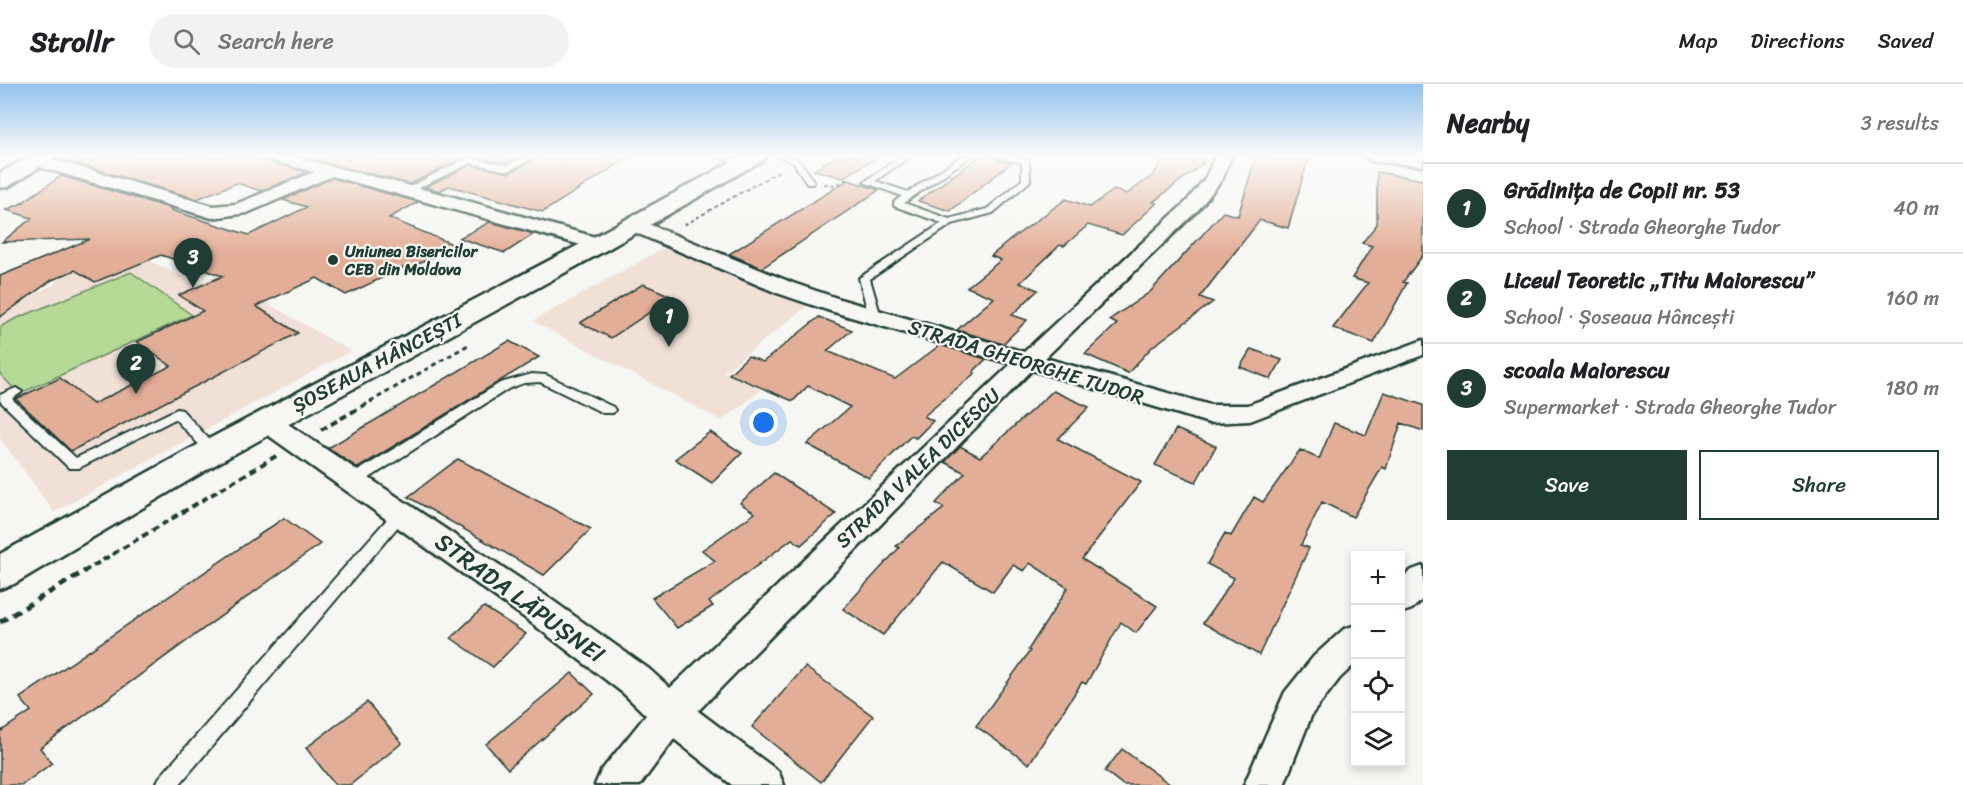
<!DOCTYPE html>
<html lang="en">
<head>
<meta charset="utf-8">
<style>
	body { margin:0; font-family:Sriracha,sans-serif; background:#f2f2f2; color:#202124 }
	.controls { position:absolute; right:18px; bottom:18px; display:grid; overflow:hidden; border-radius:0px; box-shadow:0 3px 9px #0003 }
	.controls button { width:54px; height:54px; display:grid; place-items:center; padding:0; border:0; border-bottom:2px solid #e0e0e0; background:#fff; color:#202124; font:30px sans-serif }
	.you { position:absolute; left:764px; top:339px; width:21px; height:21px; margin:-15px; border:4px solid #fff; border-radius:50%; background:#1a73e8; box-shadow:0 0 0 9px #1a73e833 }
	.badge { display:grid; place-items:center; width:39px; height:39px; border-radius:50%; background:#1f3d34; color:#fff; font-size:20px; font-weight:700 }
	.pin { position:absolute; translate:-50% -50px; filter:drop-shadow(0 2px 3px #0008) }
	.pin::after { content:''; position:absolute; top:32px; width:21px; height:18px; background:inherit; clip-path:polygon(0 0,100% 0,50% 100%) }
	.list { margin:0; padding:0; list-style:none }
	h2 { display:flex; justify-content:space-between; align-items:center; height:78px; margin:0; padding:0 24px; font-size:26px }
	h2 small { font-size:20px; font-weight:400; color:#757577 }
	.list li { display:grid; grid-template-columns:39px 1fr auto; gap:18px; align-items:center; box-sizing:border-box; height:90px; padding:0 24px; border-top:2px solid #e0e0e0 }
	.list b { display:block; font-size:22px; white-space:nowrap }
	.list p { margin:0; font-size:20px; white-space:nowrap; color:#757577 }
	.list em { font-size:20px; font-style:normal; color:#757577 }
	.actions { display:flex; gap:12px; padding:18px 24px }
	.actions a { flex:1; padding:14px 0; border:2px solid #1f3d34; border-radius:0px; text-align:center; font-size:21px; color:#1f3d34 }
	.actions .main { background:#1f3d34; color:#fff }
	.icon { flex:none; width:33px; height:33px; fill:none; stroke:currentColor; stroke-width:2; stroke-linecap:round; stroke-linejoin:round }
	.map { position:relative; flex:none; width:1423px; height:701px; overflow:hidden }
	header { display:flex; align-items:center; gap:36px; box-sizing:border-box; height:84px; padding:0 30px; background:#fff; border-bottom:2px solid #e0e0e0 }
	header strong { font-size:28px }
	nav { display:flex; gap:33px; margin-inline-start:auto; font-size:21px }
	.search { width:420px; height:54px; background:#f2f2f2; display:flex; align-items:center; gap:15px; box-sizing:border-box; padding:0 21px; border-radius:33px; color:#757577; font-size:22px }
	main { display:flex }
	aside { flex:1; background:#fff }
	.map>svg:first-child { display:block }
	.built { fill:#f0e0d7 }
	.green { fill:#b4da96; stroke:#6a8c65; stroke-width:1.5 }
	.building { fill:#e3ae97; stroke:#1f3d34; stroke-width:1.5 }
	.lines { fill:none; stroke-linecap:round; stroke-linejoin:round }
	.service-casing { stroke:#1f3d34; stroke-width:4 }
	.minor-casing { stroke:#1f3d34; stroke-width:5 }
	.primary-casing { stroke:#1f3d34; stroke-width:5 }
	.path-far3 { stroke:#1f3d34; stroke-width:2; stroke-dasharray:4 3; stroke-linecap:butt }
	.path-far2 { stroke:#1f3d34; stroke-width:3; stroke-dasharray:5 4; stroke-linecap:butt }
	.path-far1 { stroke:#1f3d34; stroke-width:4; stroke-dasharray:7 4.5; stroke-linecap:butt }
	.path { stroke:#1f3d34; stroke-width:5; stroke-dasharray:8 6; stroke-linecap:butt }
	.service { fill:#f6f6f2; fill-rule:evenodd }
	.minor { fill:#f6f6f2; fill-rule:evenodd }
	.primary { fill:#f6f6f2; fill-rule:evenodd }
	.poi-dot { fill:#1f3d34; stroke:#f6f6f2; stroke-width:2 }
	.labels { text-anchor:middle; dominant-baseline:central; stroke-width:4.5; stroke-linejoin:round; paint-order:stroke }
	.far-poi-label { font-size:16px; font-weight:bold; fill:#1f3d34; stroke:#f6f6f2; text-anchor:start }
	.street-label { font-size:20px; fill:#1f3d34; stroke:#f6f6f2 }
	.near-street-label { font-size:24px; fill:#1f3d34; stroke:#f6f6f2 }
</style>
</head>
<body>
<header>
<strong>Strollr</strong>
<div class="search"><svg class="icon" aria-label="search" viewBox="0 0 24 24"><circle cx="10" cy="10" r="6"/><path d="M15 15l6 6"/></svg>Search here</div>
<nav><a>Map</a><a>Directions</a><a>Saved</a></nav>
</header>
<main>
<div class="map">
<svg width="1423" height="701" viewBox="0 0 1423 701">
	<rect width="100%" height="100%" fill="#f6f6f2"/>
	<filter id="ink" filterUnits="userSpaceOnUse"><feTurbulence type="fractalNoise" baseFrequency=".0167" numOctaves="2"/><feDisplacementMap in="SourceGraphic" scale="12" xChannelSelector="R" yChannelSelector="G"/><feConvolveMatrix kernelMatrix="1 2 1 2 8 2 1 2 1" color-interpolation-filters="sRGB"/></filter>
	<g filter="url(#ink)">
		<path class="built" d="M666,163L810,220L724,288L761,306L722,337L533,237Z
			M118,165L141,172L196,200L217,191L351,267L54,428L0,354V228L58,198L54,196Z"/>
		<path class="green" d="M131,188L192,231L19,310L0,290V243L15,235Z"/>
		<path class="building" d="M91,72H263L266,77L307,88L261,107L237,99L197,115L78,80Z
			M298,72H404L427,77L439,72H523L507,79L466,72L410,100Z
			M540,72H551L562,76L571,72H631L543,128L449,102L439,107L425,103L471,81L509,89Z
			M837,72H878L843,94L814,86Z
			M980,72H997L999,76L1011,79L950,127L918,117Z
			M1166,72H1198L1204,79L1153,118L1157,119L1122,151L1088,141L1064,162L1060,161L1020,199L1038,206L1012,231L1027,236L1003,260L957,246L994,214L967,203L1001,176L991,172L1010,156L1066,115L1090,123L1114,106L1127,110L1153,91Z
			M1256,72H1309L1288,144L1260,136L1200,213L1213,218L1152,263L1128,289L1085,270L1117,240L1109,236L1150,208L1223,128L1238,132Z
			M1377,88L1423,96V171L1403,198L1407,199L1374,259L1333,244L1368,199L1352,194L1372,162L1362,159L1377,140Z
			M61,92L173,125L171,126L249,151L307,123L283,116L332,94L418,118L389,134L455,161L413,183L409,181L346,211L317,194L256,222L298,249L71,367L16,315L60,294L93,320L171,282L137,258L203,227L179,211L223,192L161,171L95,198L75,186L52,196L0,233V192L90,155L2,158L32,134L6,126L25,118H23Z
			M848,96L879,106L762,184L729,170Z
			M490,138L534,150L505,169L459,154Z
			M643,200L673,213L611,254L580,239Z
			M819,233L852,246L827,267L895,295L940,261L986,275L973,288L975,289L924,332L933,337L916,354L911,352L869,394L807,360L850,323L808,302L793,317L729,290L748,272L763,278Z
			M509,257L539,273L358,384L328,364Z
			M1251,265L1282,276L1271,295L1240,283Z
			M1053,307L1089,323L1058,355L1141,398L1082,475L1157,522L1136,549L1121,538L1086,600L1082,598L1029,680L976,642L1030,567L1028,566L1068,504L1030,479L1024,487L1013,481L993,508L943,478L883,551L843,525L899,464L896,462L944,424L936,419L965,389L945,378L960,362L980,373Z
			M1384,308L1423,321V347L1401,339L1386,385L1382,383L1353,433L1322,418L1301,461L1309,464L1259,571L1203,539L1234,494L1207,480L1225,449L1231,452L1254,413L1263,418L1300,366L1319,375L1334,339L1366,351Z
			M1176,345L1216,362L1196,398L1155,381Z
			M710,348L742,369L712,399L675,375Z
			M458,375L591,445L544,491L408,413Z
			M774,389L836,430L801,461L792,455L709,518L713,522L677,544L652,514L715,477L702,466L755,429L740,419Z
			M284,434L320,460L40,664L52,679L22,701H0V648L31,627L20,614Z
			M484,523L526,550L493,583L451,554Z
			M805,583L873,632L821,698L752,643Z
			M572,589L594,610L508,685L486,660Z
			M367,618L402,659L350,701H335L306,664Z
			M1122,665L1171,701H1123L1105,687Z"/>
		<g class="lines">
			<defs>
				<path id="service" d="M528,72H538L508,87L471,79L410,108L403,106L467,74L507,81Z
					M716,72H727L747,79L743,82Z
					M778,72C799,70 804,82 814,98L813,100H807L794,79Z
					M902,72H911L875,97L908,108L962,72H971L904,119L949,135L987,125L1022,96V79L1000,74L999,72H1011L1029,76L1030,97L993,129L952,140L870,195L881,233L875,236L869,233L859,194L942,139L894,122V118L902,112L864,98Z
					M532,290L546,291L613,323L615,326L613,329H603L540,298L524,299L508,305L360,400H350L348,396L350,392L500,299Z
					M16,304L22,308L12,315L76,374L177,325L182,326L220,367L218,370H208L175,335L79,384H69L0,317V311Z
					M401,423L406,425L408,429L406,433L179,701H156L159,694L396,425Z"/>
				<path id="minor" d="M30,72H42L213,122L236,120L314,88L267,75L265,72H291L450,112L606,156L609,160L606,164L599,166L332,92L247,129L212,134L30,80L28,76Z
					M1215,72H1231L1223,94L1198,126L1045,274L1210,321H1248L1423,256V271L1250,337L1209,339L1032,286L698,627L778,687L784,701H732L674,655L640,701H595L601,687L646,631L623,609L525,534L258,344L254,338L258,332L267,329L276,332L549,514L649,585L670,604L1011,280L827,226L777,209L627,145L624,141L627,137H641L793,199L843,216L1024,268L1186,118L1206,93Z
					M1364,72H1423V82L1372,77Z
					M1423,482V515L1412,525L1400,529V495L1412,486Z
					M1356,541V579L1340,594L1312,630L1284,701H1244L1285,608L1314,572L1344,545Z"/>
				<path id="primary" d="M30,72H54L51,76L8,103L0,104V89Z
					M742,72H766L763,76L608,165L225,375L14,500L0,505V470L201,359L590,155Z"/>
			</defs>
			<use href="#service" class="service-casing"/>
			<use href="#minor" class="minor-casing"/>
			<use href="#primary" class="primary-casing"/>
			<path class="path-far3" d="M824,100L836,101L850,93
				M684,141L779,87"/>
			<path class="path-far2" d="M370,318L468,261"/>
			<path class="path-far1" d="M321,346L373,316
				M83,488L276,372"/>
			<path class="path" d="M0,538L85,487"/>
			<use href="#service" class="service"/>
			<use href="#minor" class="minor"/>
			<use href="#primary" class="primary"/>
		</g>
	</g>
	<linearGradient id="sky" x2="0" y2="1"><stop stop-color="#91c1ee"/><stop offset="0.42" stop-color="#fbfbf9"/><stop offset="1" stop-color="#fbfbf9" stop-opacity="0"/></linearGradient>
	<rect width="1423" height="170" fill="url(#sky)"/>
	<circle class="poi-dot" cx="333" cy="176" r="6"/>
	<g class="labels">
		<g class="far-poi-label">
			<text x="345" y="167">Uniunea Bisericilor<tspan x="345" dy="18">CEB din Moldova</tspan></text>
		</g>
		<g class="street-label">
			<text transform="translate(1026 278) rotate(17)">STRADA GHEORGHE TUDOR</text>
			<text transform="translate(377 279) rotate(-28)">ȘOSEAUA HÂNCEȘTI</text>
			<text transform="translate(918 384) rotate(-44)">STRADA VALEA DICESCU</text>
		</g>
		<g class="near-street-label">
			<text transform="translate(520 514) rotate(36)">STRADA LĂPUȘNEI</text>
		</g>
	</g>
</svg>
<div class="controls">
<button>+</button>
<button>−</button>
<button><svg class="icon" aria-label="locate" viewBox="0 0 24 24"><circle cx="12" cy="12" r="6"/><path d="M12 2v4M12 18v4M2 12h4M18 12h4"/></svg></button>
<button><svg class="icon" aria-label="layers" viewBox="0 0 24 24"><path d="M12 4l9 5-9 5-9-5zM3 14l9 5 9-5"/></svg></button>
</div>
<div class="you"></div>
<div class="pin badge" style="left:669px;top:263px">1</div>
<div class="pin badge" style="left:136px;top:310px">2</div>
<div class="pin badge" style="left:193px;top:204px">3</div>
</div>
<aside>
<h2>Nearby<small>3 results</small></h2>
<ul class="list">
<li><span class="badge">1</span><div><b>Grădinița de Copii nr. 53</b><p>School · Strada Gheorghe Tudor</p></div><em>40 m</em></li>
<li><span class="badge">2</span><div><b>Liceul Teoretic „Titu Maiorescu”</b><p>School · Șoseaua Hâncești</p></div><em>160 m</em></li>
<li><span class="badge">3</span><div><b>scoala Maiorescu</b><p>Supermarket · Strada Gheorghe Tudor</p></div><em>180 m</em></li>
</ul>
<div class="actions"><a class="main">Save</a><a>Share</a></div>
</aside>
</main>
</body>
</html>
